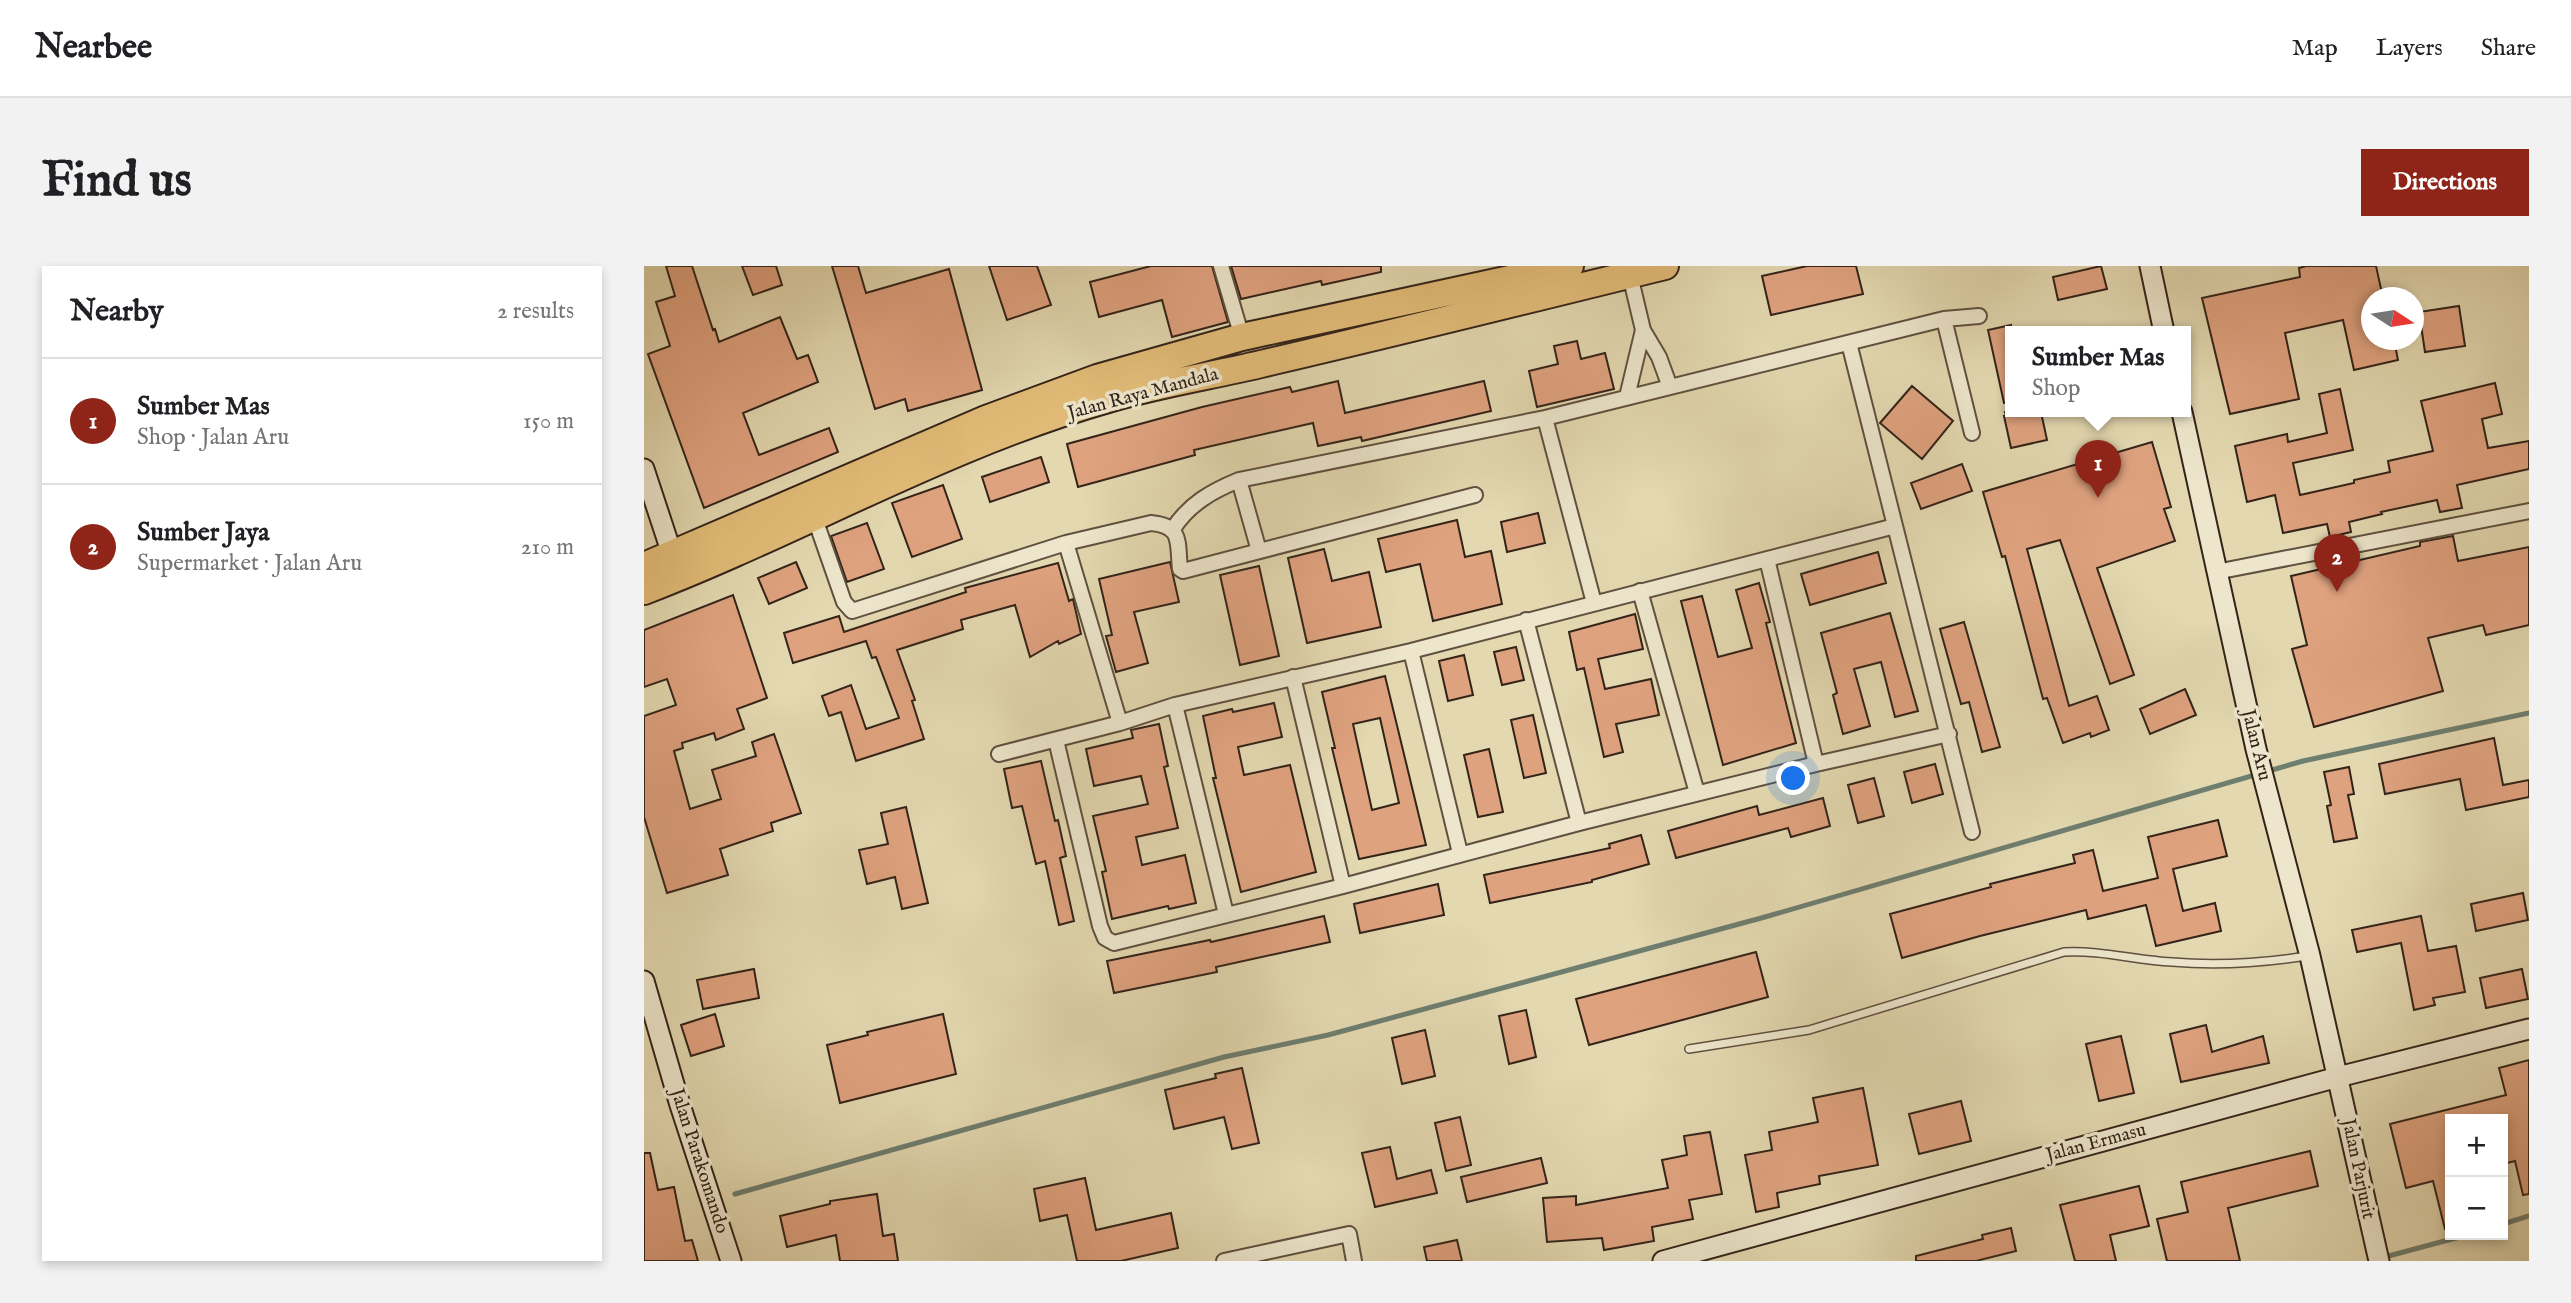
<!DOCTYPE html>
<html lang="en">
<head>
<meta charset="utf-8">
<style>
	body { margin:0; font-family:"IM FELL English",serif; background:#f2f2f2; color:#202124 }
	.controls { position:absolute; right:21px; bottom:21px; display:grid; overflow:hidden; border-radius:0px; box-shadow:0 4px 10px #0003 }
	.controls button { width:63px; height:63px; display:grid; place-items:center; padding:0; border:0; border-bottom:2px solid #e0e0e0; background:#fff; color:#202124; font:35px sans-serif }
	.compass { position:absolute; left:1717px; top:21px; width:63px; height:63px; border-radius:50%; background:#fff; box-shadow:0 4px 10px #0003; rotate:102deg }
	.you { position:absolute; left:1150px; top:513px; width:24px; height:24px; margin:-18px; border:5px solid #fff; border-radius:50%; background:#1a73e8; box-shadow:0 0 0 10px #1a73e833 }
	.badge { display:grid; place-items:center; width:46px; height:46px; border-radius:50%; background:#8f2418; color:#fff; font-size:23px; font-weight:700 }
	.pin { position:absolute; translate:-50% -58px; filter:drop-shadow(0 2px 4px #0008) }
	.pin::after { content:''; position:absolute; top:37px; width:24px; height:21px; background:inherit; clip-path:polygon(0 0,100% 0,50% 100%) }
	.popup { position:absolute; left:1361px; top:60px; width:186px; height:91px; box-sizing:border-box; display:grid; place-content:center; border-radius:0px; background:#fff; filter:drop-shadow(0 2px 5px #0005); font-size:23px; white-space:nowrap; color:#757577 }
	.popup b { font-size:26px; color:#202124 }
	.popup::after { content:''; position:absolute; left:50%; top:100%; margin-left:-14px; border:14px solid transparent; border-top-color:#fff }
	.list { margin:0; padding:0; list-style:none }
	h2 { display:flex; justify-content:space-between; align-items:center; height:91px; margin:0; padding:0 28px; font-size:30px }
	h2 small { font-size:23px; font-weight:400; color:#757577 }
	.list li { display:grid; grid-template-columns:46px 1fr auto; gap:21px; align-items:center; box-sizing:border-box; height:126px; padding:0 28px; border-top:2px solid #e0e0e0 }
	.list b { display:block; font-size:26px; white-space:nowrap }
	.list p { margin:0; font-size:23px; white-space:nowrap; color:#757577 }
	.list em { font-size:23px; font-style:normal; color:#757577 }
	.map { position:relative; flex:none; width:1885px; height:995px; overflow:hidden; border-radius:0px }
	header { display:flex; align-items:center; gap:42px; box-sizing:border-box; height:98px; padding:0 35px; background:#fff; border-bottom:2px solid #e0e0e0 }
	header strong { font-size:33px }
	nav { display:flex; gap:38px; margin-inline-start:auto; font-size:24px }
	.intro { display:flex; align-items:center; justify-content:space-between; box-sizing:border-box; height:168px; padding:0 42px }
	h1 { margin:0; font-size:49px }
	.button { padding:18px 32px; border-radius:0px; background:#8f2418; color:#fff; font-size:24px; font-weight:700 }
	main { display:flex; gap:42px; padding:0 42px }
	aside { flex:1; background:#fff; border-radius:0px; box-shadow:0 4px 10px #0003 }
	.map>svg:first-child { display:block }
	.lines { fill:none; stroke-linecap:round; stroke-linejoin:round }
	.stream { stroke:#6e7e6f; stroke-width:5 }
	.building { fill:#dfa27f; stroke:#332319; stroke-width:2; fill-rule:evenodd }
	.lane-casing { stroke:#5f503f; stroke-width:10 }
	.street-casing { stroke:#5f503f; stroke-width:18 }
	.secondary-casing { stroke:#332319; stroke-width:23 }
	.highway-casing { stroke:#332319; stroke-width:30 }
	.lane { stroke:#ede6cc; stroke-width:7 }
	.street { stroke:#ede6cc; stroke-width:14 }
	.secondary { stroke:#ede6cc; stroke-width:19 }
	.highway { stroke:#e2bc78; stroke-width:26 }
	.labels { text-anchor:middle; dominant-baseline:central; stroke-width:7; stroke-linejoin:round; paint-order:stroke }
	.street-label { font-size:19px; fill:#332319; stroke:#ede6cc }
</style>
</head>
<body>
<header>
<strong>Nearbee</strong>
<nav><a>Map</a><a>Layers</a><a>Share</a></nav>
</header>
<div class="intro"><h1>Find us</h1><a class="button">Directions</a></div>
<main>
<aside>
<h2>Nearby<small>2 results</small></h2>
<ul class="list">
<li><span class="badge">1</span><div><b>Sumber Mas</b><p>Shop · Jalan Aru</p></div><em>150 m</em></li>
<li><span class="badge">2</span><div><b>Sumber Jaya</b><p>Supermarket · Jalan Aru</p></div><em>210 m</em></li>
</ul>
</aside>
<div class="map">
<svg width="1885" height="995" viewBox="0 0 1885 995">
	<rect width="100%" height="100%" fill="#e3d8b0"/>
	<filter id="stains"><feTurbulence type="fractalNoise" baseFrequency=".00286" numOctaves="4"/><feColorMatrix values="0 0 0 0 .2 0 0 0 0 .09 0 0 0 0 .02 0 0 0 .5 -.17"/></filter>
	<radialGradient id="worn" r=".72"><stop offset=".6" stop-color="#630" stop-opacity="0"/><stop offset="1" stop-color="#630" stop-opacity=".3"/></radialGradient>
	<g class="lines">
		<path class="stream" d="M91,928L580,791L684,769L1121,651L1659,495L1885,447
			M1859,958L1885,950
			M1737,992L1823,969"/>
	</g>
	<path class="building" d="M22,0H48L69,64L71,63L75,76L136,51L153,93L164,89L174,116L99,147L115,189L185,162L194,186L60,242L4,88L26,80L12,36L31,30Z
		M98,0H132L138,19L109,29Z
		M188,0H214L222,27L305,3L338,124L264,145L261,133L231,143Z
		M345,0H393L407,39L363,54Z
		M507,0H568L584,56L528,71L518,34L455,51L446,16Z
		M587,0H737V6L678,19L677,15L597,33Z
		M1163,0H1212L1219,28L1127,49L1118,10Z
		M1457,0L1463,23L1414,34L1409,11Z
		M1662,0H1732L1739,32H1727V74H1750L1754,94L1710,104L1699,54L1641,67L1655,133L1586,148L1558,32L1656,11L1655,2Z
		M1815,40L1821,80L1781,86L1775,46Z
		M1367,59V136L1360,137L1344,64Z
		M933,75L937,93L961,87L970,123L893,141L885,105L914,98L910,80Z
		M694,115L701,147L840,115L847,145L718,175L717,171L674,180L669,157L550,184L551,189L434,221L423,178L558,141L646,121L648,126Z
		M1851,117L1858,148L1838,153L1844,182L1885,175V203L1813,219L1818,242L1796,246L1793,234L1737,246L1738,248L1705,256L1707,266L1686,271L1683,258L1639,267L1631,229L1603,236L1591,180L1643,168L1644,176L1683,167L1675,128L1696,123L1709,184L1649,197L1656,229L1710,217V214L1746,206L1744,195L1789,185L1777,135Z
		M1268,120L1309,155L1278,193L1236,157Z
		M1361,146H1397L1403,174L1367,182L1360,150H1362Z
		M1508,176L1527,241L1520,243L1531,275L1453,302L1490,409L1466,418L1416,274L1383,283L1425,440L1453,430L1465,464L1447,471L1446,467L1419,477L1403,432L1399,433L1361,290L1358,291L1339,226Z
		M397,191L405,216L346,236L338,211Z
		M1318,198L1328,225L1277,243L1267,217Z
		M299,219L318,273L268,291L248,237Z
		M894,247L901,277L863,286L857,256Z
		M813,254L821,291L847,285L858,338L789,355L776,298L742,306L734,273Z
		M223,257L240,303L203,316L187,270Z
		M1809,270L1814,295L1885,281V359L1842,369L1839,359L1784,372L1799,425L1670,461L1648,383L1663,379L1647,310L1776,280V276Z
		M680,283L688,315L725,306L737,361L663,377L644,292Z
		M1234,286L1242,317L1166,339L1157,308Z
		M152,296L163,322L125,338L114,312Z
		M526,296L535,336L490,346L504,397L472,406L462,370L468,369L455,313Z
		M414,297L425,335L429,333L437,368L415,378L414,375L386,391L371,339L317,354L319,363L253,384L271,434L268,435L280,473L212,495L197,446L185,450L178,430L207,419L222,463L255,452L232,391L228,392L222,375L149,397L140,367L195,350L200,366L322,326L321,322Z
		M615,300L635,390L596,399L576,309Z
		M1115,317L1126,356L1122,357L1152,477L1079,499L1037,335L1058,330L1074,391L1108,382L1092,324Z
		M89,329L123,432L93,443L100,463L72,474L70,467L38,477L39,482L30,485L46,543L77,533L68,504L112,490L108,476L130,468L157,547L127,557L129,565L76,583L84,609L23,627L0,551V450L32,439L23,413L0,421V364Z
		M1246,347L1274,445L1251,451L1237,396L1210,403L1226,460L1199,468L1189,429L1193,427L1177,367Z
		M991,348L999,383L954,393L961,423L1007,413L1015,449L972,458L979,486L960,491L940,402L933,404L925,366Z
		M1320,356L1356,481L1338,486L1325,436L1317,438L1296,363Z
		M872,381L880,414L858,419L850,386Z
		M820,389L829,429L804,435L795,395Z
		M741,410L782,579L715,593L688,482H691L678,426ZM736,452L755,537L728,544L709,458Z
		M1541,423L1552,449L1506,468L1496,443Z
		M630,437L638,471L594,481L600,509L646,499L672,606L597,626L569,512H572L559,450L588,443L589,446Z
		M889,449L902,507L880,512L867,454Z
		M515,458L524,500L520,501L534,562L492,571L498,599L541,589L552,637L525,643L524,640L468,653L458,606L462,605L449,550L504,538L497,510L450,520L442,483L489,472L487,464Z
		M1850,472L1859,519L1885,514V531L1822,544L1816,513L1741,528L1735,498Z
		M845,483L859,546L834,551L820,489Z
		M397,495L411,555L414,554L422,590L416,592L430,655L415,659L401,595L392,598L378,540L368,542L360,503Z
		M1291,498L1299,528L1268,537L1260,506Z
		M1705,501L1710,528L1704,529L1713,572L1690,576L1683,540L1687,539L1680,506Z
		M1230,512L1240,550L1214,557L1204,519Z
		M1179,532L1186,560L1147,571L1144,562L1032,592L1024,565L1113,540L1115,549Z
		M262,541L284,637L258,643L251,611L223,618L215,584L244,578L237,547Z
		M1574,554L1583,590L1529,603L1539,645L1571,637L1577,665L1512,680L1502,639L1444,653L1442,644L1336,670L1258,692L1246,648L1347,621L1346,618L1431,597L1429,589L1449,584L1459,625L1514,612L1504,571Z
		M997,569L1005,598L948,614V616L846,637L840,609L966,582L965,578Z
		M794,618L800,649L716,667L710,638Z
		M1879,627L1884,654L1832,665L1827,638Z
		M680,650L686,676L572,701L573,706L470,727L463,695L566,674L567,676Z
		M1777,650L1784,685L1812,680L1821,726L1789,732L1791,739L1770,744L1757,677L1713,686L1708,664Z
		M1112,686L1124,731L945,779L932,733Z
		M110,703L115,732L59,743L53,714Z
		M1878,703L1884,733L1842,742L1836,712Z
		M882,744L892,791L865,798L855,750Z
		M71,748L80,780L47,790L37,759Z
		M299,748L312,808L196,837L183,779L224,769L223,766Z
		M1562,759L1568,786L1619,770L1625,797L1537,816L1526,768Z
		M781,764L791,810L758,818L748,772Z
		M1477,770L1490,827L1455,835L1442,778Z
		M1885,794V928L1879,929L1871,895L1859,898V853H1806V962L1801,963L1789,915L1762,922L1746,858L1862,829L1855,802Z
		M598,802L615,877L588,883L580,851L530,863L521,824L572,812L571,808Z
		M1219,822L1234,899L1175,910L1176,918L1133,927L1135,941L1112,946L1101,889L1128,884L1125,866L1174,856L1169,832Z
		M1317,835L1327,875L1275,888L1265,848Z
		M816,851L827,899L802,905L791,857Z
		M1066,866L1078,928L1045,934L1049,953L1008,961L1010,975L960,984L958,972L903,976L899,932L932,930V939L1024,922L1018,894L1043,889L1040,870Z
		M746,881L753,913L787,904L793,927L731,941L718,887Z
		M1666,885L1674,920L1584,942L1596,995H1523L1513,953L1544,946L1537,916Z
		M0,887H6L14,924L30,921L41,975L48,974L54,995H0Z
		M897,892L903,917L823,936L817,911Z
		M441,912L452,964L527,947L534,982L477,995H433L423,949L396,955L390,923Z
		M1495,920L1505,960L1466,969L1472,995H1431L1416,939Z
		M233,928L239,970L250,968L254,995H196L192,969L143,981L136,950L186,938V935Z
		M1367,962L1372,985L1332,995H1272V990L1339,973L1338,969Z
		M813,974L818,995H783L780,981Z"/>
	<g class="lines">
		<defs>
			<path id="lane" d="M1045,783L1165,764L1420,686C1456,684 1491,694 1528,696C1574,700 1618,697 1663,690"/>
			<path id="street" d="M577,0L598,71
				M1300,53L1328,167
				M999,64L1015,91L1026,121
				M1205,77L1328,566
				M983,131L999,64L985,5
				M901,152L950,337
				M170,250L200,336L208,345L422,277L507,257C539,260 533,276 536,303L539,305L831,229
				M529,263C545,238 568,225 595,214
				M422,277L476,457
				M615,285L595,214L901,152L1300,53L1335,50
				M1123,293L1172,498
				M1572,306L1885,245
				M996,325L1053,527
				M882,354L935,557
				M767,385L816,587
				M649,411L699,620
				M531,439L582,648
				M412,474L456,660L461,672L470,677L699,620L935,557L1172,498L1305,468
				M355,488L476,457L531,439L767,385L1251,260
				M580,995L705,968L710,995"/>
			<path id="secondary" d="M1506,0L1520,66
				M1538,146L1612,483L1666,690L1735,995
				M0,203L28,288
				M0,715L36,839L87,995
				M1019,995L1694,811L1885,763"/>
			<path id="highway" d="M0,300L342,153L453,112L598,71L926,0
				M0,325C156,265 302,179 464,133C514,118 566,110 617,98C751,67 886,33 1021,0"/>
		</defs>
		<use href="#lane" class="lane-casing"/>
		<use href="#street" class="street-casing"/>
		<use href="#secondary" class="secondary-casing"/>
		<use href="#highway" class="highway-casing"/>
		<use href="#lane" class="lane"/>
		<use href="#street" class="street"/>
		<use href="#secondary" class="secondary"/>
		<use href="#highway" class="highway"/>
	</g>
	<g class="labels">
		<g class="street-label">
			<text transform="translate(499 128) rotate(-15)">Jalan Raya Mandala</text>
			<text transform="translate(1612 479) rotate(76)">Jalan Aru</text>
			<text transform="translate(1452 877) rotate(-15)">Jalan Ermasu</text>
			<text transform="translate(55 895) rotate(72)">Jalan Parakomando</text>
			<text transform="translate(1714 903) rotate(78)">Jalan Parjurit</text>
		</g>
	</g>
	<rect width="100%" height="100%" filter="url(#stains)"/>
	<rect width="100%" height="100%" fill="url(#worn)"/>
</svg>
<div class="controls">
<button>+</button>
<button>−</button>
</div>
<svg class="compass" viewBox="-18 -18 36 36"><path d="M0-13l5 13h-10z" fill="#e53935"/><path d="M0 13l5-13h-10z" fill="#757577"/></svg>
<div class="you"></div>
<div class="pin badge" style="left:1454px;top:232px">1</div>
<div class="popup"><b>Sumber Mas</b>Shop</div>
<div class="pin badge" style="left:1693px;top:326px">2</div>
</div>
</main>
</body>
</html>
